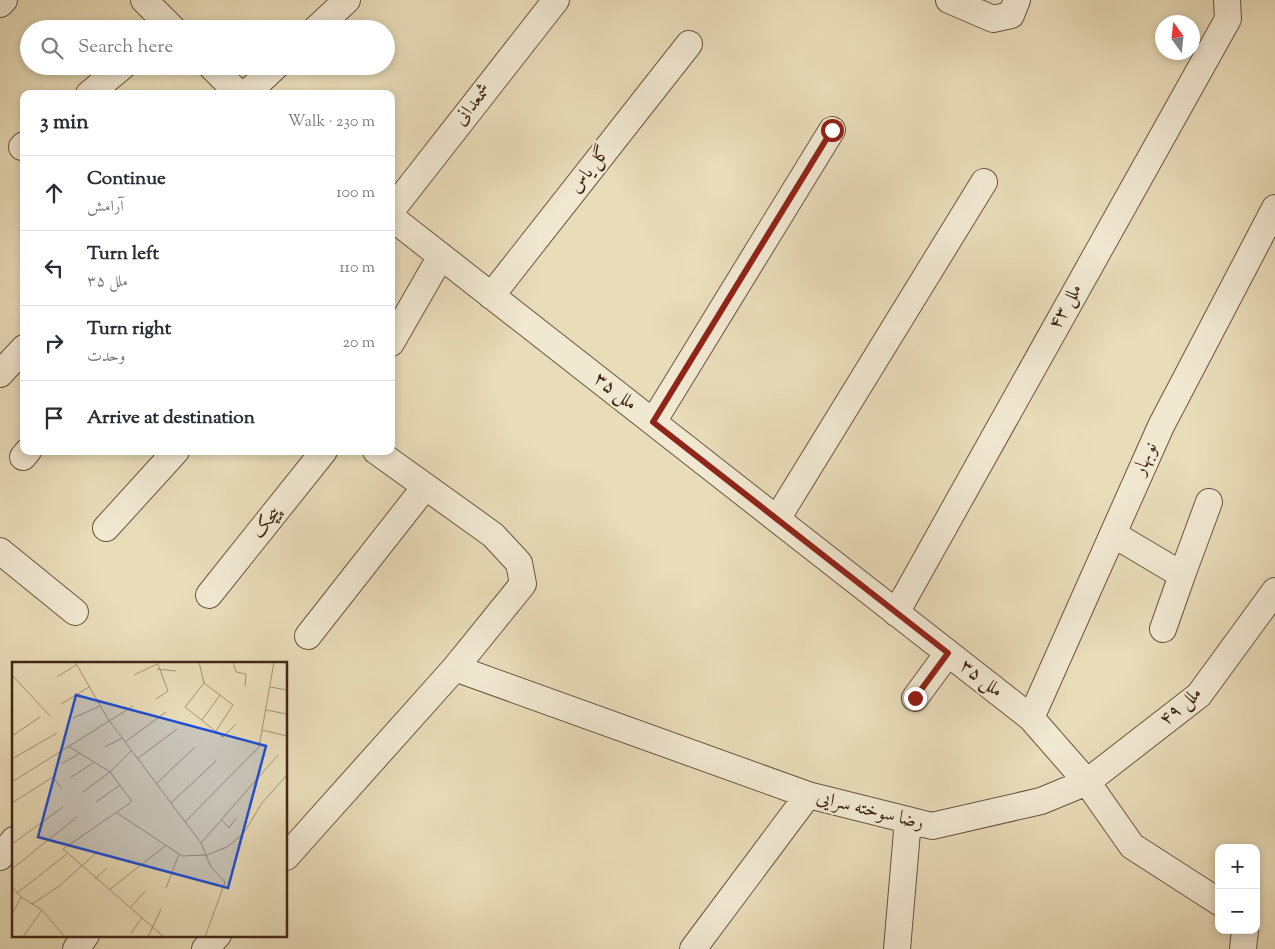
<!DOCTYPE html>
<html lang="en">
<head>
<meta charset="utf-8">
<style>
	body { margin:0; font-family:"Sorts Mill Goudy",Amiri,serif; background:#f2f2f3; color:#2b2b33 }
	.controls { position:absolute; right:15px; bottom:15px; display:grid; overflow:hidden; border-radius:10px; box-shadow:0 2px 8px #0003 }
	.controls button { width:45px; height:45px; display:grid; place-items:center; padding:0; border:0; border-bottom:1px solid #e1e1e2; background:#fff; color:#2b2b33; font:25px sans-serif }
	.compass { position:absolute; left:1155px; top:15px; width:45px; height:45px; border-radius:50%; background:#fff; box-shadow:0 2px 8px #0003; rotate:345deg }
	.stop { position:absolute; width:15px; height:15px; margin:-11px; border:4px solid #8f2418; border-radius:50%; background:#fff }
	.stop.end { background:#8f2418; border-color:#fff; box-shadow:0 1px 5px #0008 }
	.list { margin:0; padding:0; list-style:none }
	h2 { display:flex; justify-content:space-between; align-items:center; height:65px; margin:0; padding:0 20px; font-size:21px }
	h2 small { font-size:16px; font-weight:400; color:#7c7c81 }
	.list li { display:grid; grid-template-columns:32px 1fr auto; gap:15px; align-items:center; box-sizing:border-box; height:75px; padding:0 20px; border-top:1px solid #e1e1e2 }
	.list b { display:block; font-size:19px; white-space:nowrap }
	.list p { margin:0; font-size:16px; white-space:nowrap; color:#7c7c81 }
	.list em { font-size:16px; font-style:normal; color:#7c7c81 }
	.icon { flex:none; width:28px; height:28px; fill:none; stroke:currentColor; stroke-width:2; stroke-linecap:round; stroke-linejoin:round }
	.map { position:relative; flex:none; width:1275px; height:949px; overflow:hidden }
	.search { position:absolute; background:#fff; box-shadow:0 2px 8px #0003; left:20px; top:20px; width:375px; height:55px; display:flex; align-items:center; gap:12px; box-sizing:border-box; padding:0 18px; border-radius:28px; color:#7c7c81; font-size:19px }
	.panel { position:absolute; background:#fff; box-shadow:0 2px 8px #0003; left:20px; top:90px; width:375px; height:365px; border-radius:10px }
	.map>svg:first-child { display:block }
	.lines { fill:none; stroke-linecap:round; stroke-linejoin:round }
	.minor-casing { stroke:#6a543e; stroke-width:28 }
	.minor { stroke:#f1e8d2; stroke-width:26 }
	.route { stroke:#8f2418; stroke-width:6 }
	.labels { text-anchor:middle; dominant-baseline:central; stroke-width:4.5; stroke-linejoin:round; paint-order:stroke }
	.street-label { font-size:19px; fill:#402615; stroke:#f1e8d2 }
	.inset-road { fill:none; stroke:#a59377; stroke-width:1 }
	.view { fill:#1d4ed8; fill-opacity:0.15; stroke:#1d4ed8; stroke-width:2.5 }
	.inset-edge { fill:none; stroke:#402615; stroke-width:2.5 }
</style>
</head>
<body>
<div class="map">
<svg width="1275" height="949" viewBox="0 0 1275 949">
	<rect width="100%" height="100%" fill="#e9dcb9"/>
	<filter id="stains"><feTurbulence type="fractalNoise" baseFrequency=".004" numOctaves="4"/><feColorMatrix values="0 0 0 0 .2 0 0 0 0 .09 0 0 0 0 .02 0 0 0 .5 -.17"/></filter>
	<radialGradient id="worn" r=".72"><stop offset=".6" stop-color="#630" stop-opacity="0"/><stop offset="1" stop-color="#630" stop-opacity=".3"/></radialGradient>
	<g class="lines">
		<defs>
			<path id="minor" d="M144,0L173,29
				M949,0L993,19L1011,15L1017,0
				M0,4L4,0
				M316,29L347,0
				M211,66L239,94
				M89,94L123,66
				M246,94L276,66
				M22,147L24,145
				M391,211L556,0
				M391,217L1031,718L1087,782L1132,846L1219,902
				M491,296L689,44
				M391,343L441,256
				M0,374L24,348
				M653,422L832,130
				M23,457L28,451
				M777,519L984,182
				M106,528L176,451
				M1113,534L1182,575L1209,502
				M0,551L75,612
				M209,595L324,451
				M896,613L1228,19L1227,0
				M1163,629L1182,575
				M308,636L425,487
				M455,668L808,795L932,826L1041,801L1087,782L1199,695L1275,591
				M915,698L948,653
				M1031,718L1161,426L1275,208
				M0,857L14,840
				M286,857L455,668L523,584L519,563L493,535L376,451
				M76,949L86,935
				M205,949L218,935
				M693,949L808,795
				M897,949L908,820
				M1243,949L1245,930"/>
		</defs>
		<use href="#minor" class="minor-casing"/>
		<use href="#minor" class="minor"/>
	</g>
	<g class="lines">
		<path class="route" d="M832,130L653,422L948,653L915,698"/>
	</g>
	<g class="labels">
		<g class="street-label">
			<text transform="translate(473 105) rotate(-52)">شمعدانی</text>
			<text transform="translate(590 170) rotate(-52)">گل یاس</text>
			<text transform="translate(1066 307) rotate(-61)">ملل ۴۳</text>
			<text transform="translate(615 392) rotate(38)">ملل ۳۵</text>
			<text transform="translate(1146 459) rotate(-66)">نوبهار</text>
			<text transform="translate(267 523) rotate(-51)">پیچک</text>
			<text transform="translate(981 679) rotate(38)">ملل ۳۵</text>
			<text transform="translate(1181 707) rotate(-41)">ملل ۴۹</text>
			<text transform="translate(870 811) rotate(14)">رضا سوخته سرایی</text>
		</g>
	</g>
	<g transform="translate(12 662)">
		<rect width="275" height="275" fill="#e9dcb9"/>
		<path class="inset-road" d="M63,0L96,57L189,181L199,205L213,220L193,275M187,0L192,21L221,43L204,69M221,0L224,10L234,12L233,24M145,7L164,9M0,13L39,55M122,13L145,2M45,15L64,3M192,21L173,45L211,75L224,62M258,25L275,28M144,37L156,29L145,0M49,42L77,25M254,48L275,52M61,56L88,44M190,58L208,33M250,68L275,74M0,74L28,55M113,80L154,50M56,84L98,110L119,138L118,141L51,187L152,275M93,85L110,76M0,97L45,71M125,97L165,67M49,102L67,92M58,116L81,101M0,120L121,44M144,122L183,85M71,130L98,110L119,89M84,140L108,123M0,141L41,115L50,127M159,141L204,99M105,151L170,194L195,193L215,185L231,172L250,141L275,113M209,157L217,166L224,156M173,160L247,85L262,0M189,181L266,93M0,182L51,145M0,207L65,155M83,217L95,206M0,225L9,235L30,248L53,275M154,226L167,192M97,228L153,184M5,231L55,192M20,242L46,225L83,192M118,246L133,229M0,252L9,235M119,271L130,256M11,275L30,248M136,275L149,247"/>
		<path class="view" d="M64,33L254,84L216,226L26,175Z"/>
		<rect width="275" height="275" class="inset-edge"/>
	</g>
	<rect width="100%" height="100%" filter="url(#stains)"/>
	<rect width="100%" height="100%" fill="url(#worn)"/>
</svg>
<div class="controls">
<button>+</button>
<button>−</button>
</div>
<svg class="compass" viewBox="-18 -18 36 36"><path d="M0-13l5 13h-10z" fill="#e53935"/><path d="M0 13l5-13h-10z" fill="#7c7c81"/></svg>
<div class="stop" style="left:832px;top:130px"></div>
<div class="stop end" style="left:915px;top:698px"></div>
<div class="search"><svg class="icon" aria-label="search" viewBox="0 0 24 24"><circle cx="10" cy="10" r="6"/><path d="M15 15l6 6"/></svg>Search here</div>
<section class="panel">
<h2>3 min<small>Walk · 230 m</small></h2>
<ul class="list">
<li><svg class="icon" aria-label="ahead" viewBox="0 0 24 24"><path d="M12 20V5M6 11l6-6 6 6"/></svg><div><b>Continue</b><p>آرامش</p></div><em>100 m</em></li>
<li><svg class="icon" aria-label="left" viewBox="0 0 24 24"><path d="M17 20v-9H6M10 6l-5 5 5 5"/></svg><div><b>Turn left</b><p>ملل ۳۵</p></div><em>110 m</em></li>
<li><svg class="icon" aria-label="right" viewBox="0 0 24 24"><path d="M7 20v-9h11M14 6l5 5-5 5"/></svg><div><b>Turn right</b><p>وحدت</p></div><em>20 m</em></li>
<li><svg class="icon" aria-label="arrive" viewBox="0 0 24 24"><path d="M6 21V4h12l-3 4 3 4H6"/></svg><div><b>Arrive at destination</b></div></li>
</ul>
</section>
</div>
</body>
</html>
